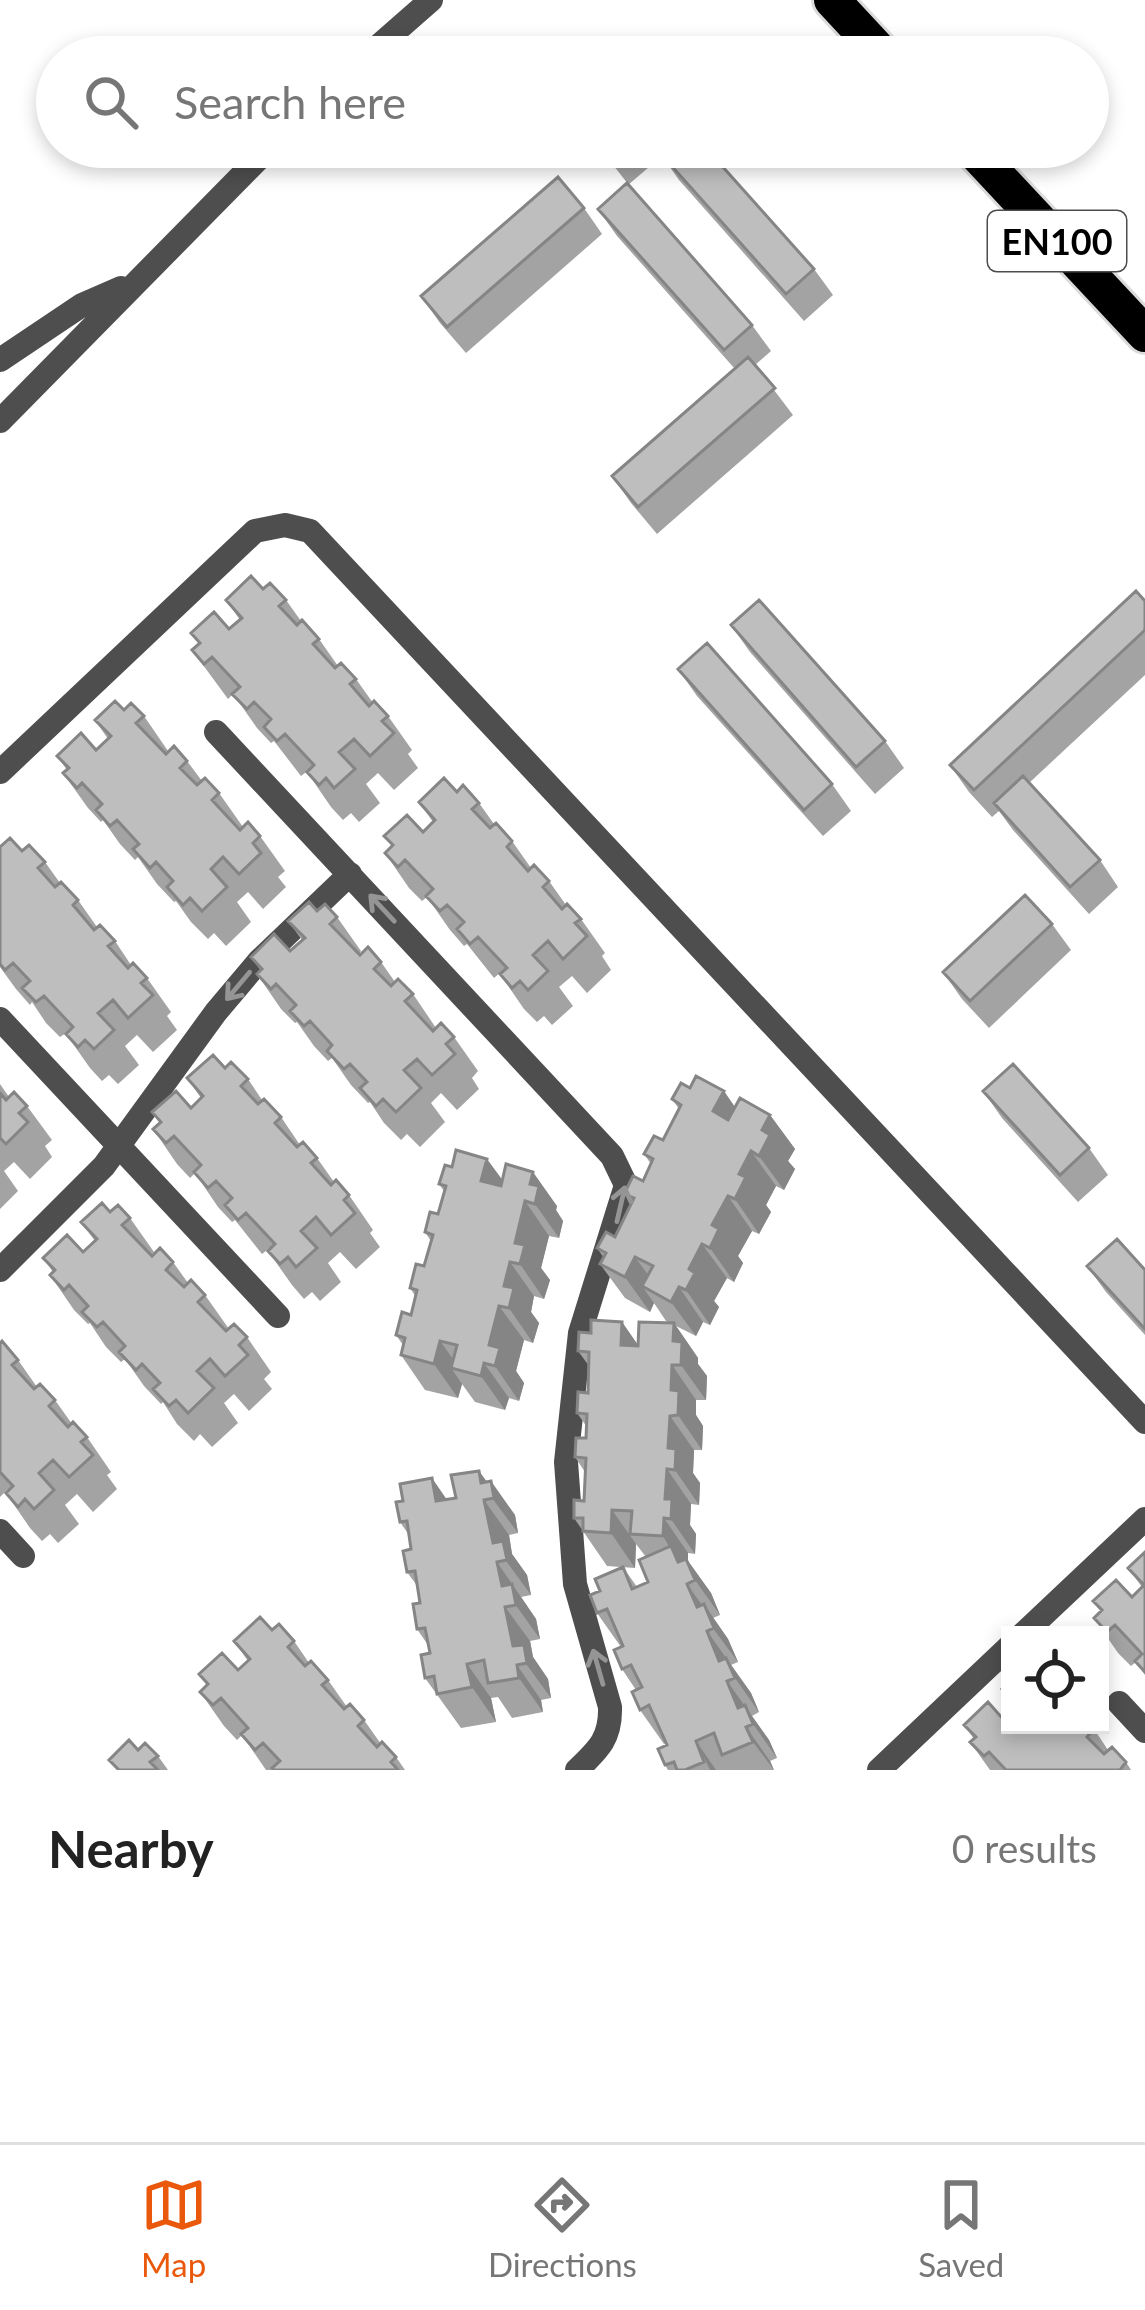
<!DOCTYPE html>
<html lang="en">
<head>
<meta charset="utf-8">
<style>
	body { margin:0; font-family:Lato,sans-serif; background:#f2f2f2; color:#222 }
	.controls { position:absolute; right:36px; bottom:36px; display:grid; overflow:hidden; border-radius:0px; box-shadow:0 6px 18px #0003 }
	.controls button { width:108px; height:108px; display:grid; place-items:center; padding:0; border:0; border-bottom:3px solid #e0e0e0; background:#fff; color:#222; font:60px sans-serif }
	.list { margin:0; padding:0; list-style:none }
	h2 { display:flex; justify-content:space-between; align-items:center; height:156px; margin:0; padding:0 48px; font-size:51px }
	h2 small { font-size:39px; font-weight:400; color:#767676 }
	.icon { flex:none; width:66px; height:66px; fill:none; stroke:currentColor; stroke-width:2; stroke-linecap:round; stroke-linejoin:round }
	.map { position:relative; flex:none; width:1145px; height:1770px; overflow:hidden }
	.search { position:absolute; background:#fff; box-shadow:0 6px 18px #0003; left:36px; right:36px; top:36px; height:132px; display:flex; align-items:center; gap:30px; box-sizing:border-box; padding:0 42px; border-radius:66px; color:#767676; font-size:45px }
	.sheet { height:372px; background:#fff }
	nav { display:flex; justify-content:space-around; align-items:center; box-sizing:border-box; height:168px; border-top:3px solid #e0e0e0; background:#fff; font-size:33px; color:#767676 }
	nav a { display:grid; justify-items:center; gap:6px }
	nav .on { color:#ea580c }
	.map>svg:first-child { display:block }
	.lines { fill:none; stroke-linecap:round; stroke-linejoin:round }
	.highway-casing { stroke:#dbdbdb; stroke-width:42 }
	.street { stroke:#4e4e4e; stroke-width:24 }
	.highway { stroke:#000; stroke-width:36 }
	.wall { fill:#a3a3a3 }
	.shaded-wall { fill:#858585 }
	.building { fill:#bebebe; stroke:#858585; stroke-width:3 }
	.oneway { stroke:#959595 }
	.labels { text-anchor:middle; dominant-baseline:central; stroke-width:9; stroke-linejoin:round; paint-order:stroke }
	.shield { fill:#fff; stroke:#4c4c4c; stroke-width:3 }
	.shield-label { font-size:36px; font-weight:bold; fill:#000 }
</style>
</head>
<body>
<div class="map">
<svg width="1145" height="1770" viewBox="0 0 1145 1770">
	<rect width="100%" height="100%" fill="#fff"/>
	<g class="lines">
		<defs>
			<path id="highway" d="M832,0L885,57
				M970,147L1145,334"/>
		</defs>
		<use href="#highway" class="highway-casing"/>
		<path class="street" d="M366,57L431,0
			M0,360L82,305L121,288
			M0,421L270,147
			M216,732L612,1156L626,1185L580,1333L566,1462L575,1584L610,1707C611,1738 599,1749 577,1770
			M0,772L255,531L285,525L310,531L1145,1422
			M0,1019L278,1316
			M0,1270L104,1166L216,1012L259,961L350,874
			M0,1531L23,1556
			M1022,1635L1145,1519
			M1119,1703L1145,1731
			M879,1770L1010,1646"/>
		<use href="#highway" class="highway"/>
	</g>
	<path class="wall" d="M599,147H705L814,269L833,295L804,321L679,180L662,156L628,185L752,325L771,351L755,365L793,415L657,534L631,503L612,476L735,369L617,236L598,209L628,184Z
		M584,208L602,234L466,353L440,323L421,296Z
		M263,589L286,600L301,621L319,639L338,666L356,679L373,703L388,716L412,750L408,754L418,768L394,790L378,773L366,784L380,803L359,822L351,813L343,820L331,807L307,772L310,769L301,776L274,741L271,743L257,728L233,694L228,699L192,650L199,644L191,633L229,629L240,620L226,600Z
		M1145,601V675L1029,783L1100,860L1118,887L1089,914L1013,830L999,811L992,817L969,792L950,765Z
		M731,625L885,741L904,768L875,794L750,652Z
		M678,669L832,784L851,811L823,836L697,696Z
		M124,710L144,716L168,751L165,753L187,761L202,781L219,793L243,827L260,836L285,871L278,877L286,887L263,909L248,892L237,902L251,922L226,946L214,933L208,939L191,922L176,901L174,902L157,884L138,857L135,860L120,844L103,820L101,822L88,808L63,773L67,770L57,756L96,750L108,739L95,720Z
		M457,792L479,803L494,824L512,841L531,868L549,881L566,905L581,919L605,953L602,956L611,970L587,993L572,976L559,987L573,1006L552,1025L544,1016L537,1022L524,1009L500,974L502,971L494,978L467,944L464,946L450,930L427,897L422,901L409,888L385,853L392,846L384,836L423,832L433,822L419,802Z
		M0,847L22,851L45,862L60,883L78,900L97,927L115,941L131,965L147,978L171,1012L167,1016L177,1030L153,1052L137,1035L125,1046L139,1065L118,1084L109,1075L102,1081L90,1068L66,1034L69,1031L60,1037L46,1023L32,1002L30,1005L16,989L0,967Z
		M317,911L337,917L361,951L359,954L381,962L395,982L413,994L436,1028L454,1037L478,1071L472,1078L479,1089L457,1110L441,1093L431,1103L445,1122L420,1147L407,1134L401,1140L384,1123L370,1102L368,1103L351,1085L332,1058L328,1061L314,1046L297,1022L295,1023L281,1009L257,974L261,971L251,957L290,951L302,940L288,921Z
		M1052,924L1071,950L989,1028L962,999L943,972Z
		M225,1068L248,1079L262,1100L281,1117L300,1145L317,1158L334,1182L349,1195L373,1230L370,1233L380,1247L356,1269L340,1252L328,1263L341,1282L320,1301L312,1292L304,1299L292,1285L268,1251L271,1247L262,1254L235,1220L232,1222L218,1207L195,1173L190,1178L177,1164L153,1129L160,1123L152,1112L191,1108L201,1098L187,1078Z
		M0,1084L9,1097L27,1106L52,1140L45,1146L52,1157L30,1179L14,1162L4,1171L18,1191L0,1209Z
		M690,1088L735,1107L770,1115L795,1149L788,1161L795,1169L784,1190L776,1186L766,1205L771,1212L759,1234L752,1231L738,1256L743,1263L734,1282L727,1278L714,1301L719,1307L710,1325L703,1322L696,1336L676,1326L698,1358V1364L707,1376L706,1400H696V1415L703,1426L702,1450H694L693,1473L700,1483L699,1505L691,1504L690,1525L696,1534L695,1554L688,1553V1561L711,1593L720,1615L713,1618L728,1639L738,1662L731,1665L751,1693L759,1712L752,1716L769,1740L777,1758L770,1761L774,1770H668L665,1765L666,1743L664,1744L640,1710L636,1690L622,1669L621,1647L597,1613L600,1591L623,1567L637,1587L648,1582L646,1557L636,1544L635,1568L607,1566L574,1518L584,1501L585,1472L575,1457L586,1438L587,1427L577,1413L588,1393L589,1366L578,1351L591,1333L622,1322L638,1345L670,1323L666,1321L654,1303L650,1312L625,1298L600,1264L604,1258L597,1248L615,1237L631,1203L624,1194L643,1181L651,1164L644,1154L663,1140L679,1109L672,1099Z
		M983,1091L1089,1148L1108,1175L1078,1202L1002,1118Z
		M502,1180L557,1206L556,1210L563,1221L559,1238L549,1236L541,1268L550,1280L544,1299L534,1296L531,1312L539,1323L533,1343L524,1340L516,1371L524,1383L519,1401L509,1398L505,1410L475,1402L462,1384L458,1398L425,1390L401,1355L403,1345L396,1335L411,1315L416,1297L410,1288L424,1266L431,1241L425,1232L438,1214L444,1191L439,1184Z
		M110,1212L130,1218L154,1252L151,1255L173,1262L188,1283L205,1295L229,1329L247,1337L271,1372L264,1379L272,1389L249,1411L234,1394L224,1403L238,1423L212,1447L200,1434L194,1441L177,1424L163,1402L161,1404L144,1386L125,1359L121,1362L106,1347L90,1323L88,1324L74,1310L50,1275L53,1272L43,1258L83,1252L95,1241L81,1222Z
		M1087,1266L1145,1270V1335L1106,1292Z
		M0,1343L18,1360L37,1387L55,1400L72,1424L87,1437L111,1472L107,1475L117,1489L93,1512L77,1494L65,1505L79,1524L58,1543L50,1534L42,1541L30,1528L6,1493L8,1489L0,1497Z
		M487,1482L515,1515L518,1533L509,1535L512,1554L527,1575L531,1595L521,1597L536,1619L540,1639L530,1641L533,1657L548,1679L551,1698L541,1700L543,1712L512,1718L498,1697L491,1698L496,1722L461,1728L425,1678L430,1653L428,1645L417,1629L420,1603L418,1587L407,1572L411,1549L409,1535L400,1522L447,1499L456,1498Z
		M1145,1552V1675L1136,1662L1131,1666L1118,1653L1094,1618L1101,1612L1093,1601L1132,1597L1142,1587L1128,1568Z
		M272,1630L294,1641L309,1663L328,1680L347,1707L364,1720L381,1744L396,1757L405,1770H266L242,1735L237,1740L224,1726L200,1692L207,1685L199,1674L238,1670L248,1661L234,1641Z
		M1003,1719L1094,1729L1108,1750L1126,1762L1131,1770H990L970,1742L974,1739L964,1725Z
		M158,1756L168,1770H117L109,1760Z"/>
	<path class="shaded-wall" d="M724,1091L748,1126L737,1146L713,1111Z
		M770,1115L795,1149L788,1161L795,1169L784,1190L759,1156L762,1130Z
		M751,1151L776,1186L766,1205L771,1212L759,1234L735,1199L739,1174Z
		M487,1159L512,1193L481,1181Z
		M533,1172L557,1206L556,1210L563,1221L559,1238L535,1204L530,1184Z
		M728,1196L752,1231L738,1256L743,1263L734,1282L710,1248L712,1225Z
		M525,1201L549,1236L541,1268L550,1280L544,1299L520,1264L515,1243Z
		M702,1244L727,1278L714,1301L719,1307L710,1325L686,1290L689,1269Z
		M635,1257L660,1291L642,1286L654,1303L650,1312L625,1277Z
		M510,1262L534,1296L531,1312L539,1323L533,1343L509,1308L504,1286Z
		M679,1287L703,1322L696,1336L671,1302Z
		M499,1306L524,1340L516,1371L524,1383L519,1401L495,1366L489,1345Z
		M622,1322L646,1357L621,1345Z
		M674,1323L698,1358V1364L707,1376L706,1400L681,1365L673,1341Z
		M440,1341L461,1370L451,1368L462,1384L458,1398L434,1364Z
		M484,1363L509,1398L505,1410L481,1376Z
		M672,1365L696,1400V1415L703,1426L702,1450L678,1415L671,1390Z
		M670,1416L694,1450L693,1473L700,1483L699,1505L675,1470L668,1448Z
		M667,1469L691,1504L690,1525L696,1534L695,1554L671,1519L665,1499Z
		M479,1471L493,1490L491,1481L515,1515L518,1533L481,1483Z
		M432,1478L456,1513L436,1501Z
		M484,1500L509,1535L512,1554L527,1575L531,1595L493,1543Z
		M612,1510L636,1544L635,1568L611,1533Z
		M664,1518L688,1553V1561L711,1593L720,1615L695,1580L678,1562L663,1536Z
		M497,1562L536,1619L540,1639L502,1586Z
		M687,1584L709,1615L704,1604L728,1639L738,1662L697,1607Z
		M505,1607L530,1641L533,1657L548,1679L551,1698L513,1646Z
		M707,1631L751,1693L759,1712L735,1678L719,1661Z
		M467,1664L491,1698L496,1722L472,1687Z
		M517,1665L541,1700L543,1712L519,1678Z
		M727,1681L769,1740L777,1758L753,1724L738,1708Z
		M746,1727L770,1761L774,1770L753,1742Z
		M696,1741L716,1770H710Z"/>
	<path class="building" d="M600,147H638L615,166Z
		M667,147H705L814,269L786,294L660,153Z
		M558,177L584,208L447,327L421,296Z
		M627,183L752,325L724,350L598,209Z
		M748,357L775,388L638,507L612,476Z
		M251,576L263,589L270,583L286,600L279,606L297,625L302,620L319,639L313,644L335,668L341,663L356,679L350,684L369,706L374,701L388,716L382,721L394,733L370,756L354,739L339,752L355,769L334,788L326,778L319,785L307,772L314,765L285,734L277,741L264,727L271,719L254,702L247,709L232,694L240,687L212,657L204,664L192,650L200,643L191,633L214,612L229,629L242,618L226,600Z
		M1136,591L1145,601V630L974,790L950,765Z
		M759,600L885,741L856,767L731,625Z
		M707,643L832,784L804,810L678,669Z
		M115,701L124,710L131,703L144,716L136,723L166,754L174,746L187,761L180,768L197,785L205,778L219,793L212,800L240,830L248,822L260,836L253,843L261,853L239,874L223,857L211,869L227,887L202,911L190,898L183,905L167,887L173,881L156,862L150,868L133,849L139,844L117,820L110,826L96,810L102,804L82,783L77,788L63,773L69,768L57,756L81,733L96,750L111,736L95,720Z
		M1023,776L1100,860L1070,887L994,803Z
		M444,778L457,792L463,785L479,803L472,809L490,828L496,823L512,841L507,847L528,871L534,865L549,881L543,887L562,909L567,904L581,919L575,923L587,936L563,959L548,941L533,955L548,971L528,990L520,981L512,988L500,974L507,968L478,937L470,944L457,929L464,922L447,905L440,911L426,896L433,889L405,860L398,867L385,853L393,845L384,836L407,815L423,832L435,820L419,802Z
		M10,838L22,851L29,845L45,862L38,868L55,887L61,882L78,900L73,905L94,930L100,925L115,941L108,946L128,968L133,963L147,978L141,983L153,995L128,1018L113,1000L98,1013L114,1030L94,1049L85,1040L78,1047L66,1034L73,1027L44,996L36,1002L22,988L30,981L13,963L5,970L0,964V847Z
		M1025,895L1052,924L970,1001L943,972Z
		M309,902L317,911L325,904L337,917L330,924L360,955L368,947L381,962L374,969L391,986L398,979L413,994L405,1001L433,1031L441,1023L454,1037L446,1044L455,1054L432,1075L417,1059L404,1070L421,1088L396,1112L383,1099L376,1106L360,1088L367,1082L350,1064L344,1069L327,1051L332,1045L310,1021L304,1026L290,1011L296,1005L276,984L271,989L257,974L262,969L251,957L274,934L290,951L305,938L288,921Z
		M213,1055L225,1068L231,1062L248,1079L241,1086L258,1104L264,1099L281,1117L275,1123L297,1147L303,1142L317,1158L311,1163L331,1185L336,1180L349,1195L344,1200L355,1213L331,1235L316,1217L301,1231L317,1248L296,1267L288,1257L280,1264L268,1251L275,1244L246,1213L238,1220L225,1205L232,1198L216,1181L208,1188L194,1172L201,1165L174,1136L166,1143L153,1129L161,1122L152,1112L176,1091L191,1108L203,1096L187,1078Z
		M1013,1064L1089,1148L1060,1175L983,1091Z
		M696,1076L724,1091L713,1111L728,1120L740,1098L770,1115L762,1130L770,1135L759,1156L751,1151L739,1174L746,1177L735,1199L728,1196L712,1225L719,1229L710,1248L702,1244L689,1269L695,1273L686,1290L679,1287L671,1302L642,1286L653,1266L635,1257L625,1277L600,1264L606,1253L597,1248L606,1232L615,1237L634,1198L624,1194L633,1176L643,1181L653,1159L644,1154L654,1136L663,1140L681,1105L672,1099L681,1083L690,1088Z
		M14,1092L27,1106L19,1113L28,1122L6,1144L0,1138V1093L6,1100Z
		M456,1150L487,1159L481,1181L501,1186L506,1164L533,1172L530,1184L539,1186L535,1204L525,1201L515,1243L525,1245L520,1264L510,1262L504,1286L514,1288L509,1308L499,1306L489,1345L500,1348L495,1366L484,1363L481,1376L451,1368L457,1345L440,1341L434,1364L401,1355L405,1338L396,1335L402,1312L411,1315L417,1290L410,1288L416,1264L424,1266L433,1235L425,1232L430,1212L438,1214L446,1186L439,1184L445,1165L452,1167Z
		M102,1203L110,1212L118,1205L130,1218L122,1225L152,1256L160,1248L173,1262L166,1270L184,1287L191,1280L205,1295L198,1302L226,1331L234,1324L247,1337L239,1345L248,1355L225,1376L210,1359L197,1371L214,1388L188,1413L176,1400L169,1406L153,1389L160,1383L142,1364L136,1370L119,1352L125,1346L103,1322L97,1327L82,1312L88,1306L69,1285L64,1290L50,1275L55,1270L43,1258L67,1235L83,1252L97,1239L81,1222Z
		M1117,1239L1145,1270V1329L1087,1266Z
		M591,1320L622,1322L621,1345L638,1346L639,1322L674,1323L673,1341L682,1342L681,1365H672L671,1390L679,1391L678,1415L670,1416L668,1448L676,1449L675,1470L667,1469L665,1499H672L671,1519L664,1518L663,1536L630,1534L632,1511L612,1510L611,1533L583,1531V1518H574V1500L584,1501L586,1458L575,1457L576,1438H586L587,1414L577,1413L578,1392L588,1393L589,1352L578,1351L579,1332L591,1333Z
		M2,1341L18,1360L12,1365L34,1389L40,1384L55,1400L49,1406L68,1427L73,1422L87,1437L81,1442L93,1455L69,1477L53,1460L39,1473L54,1490L34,1509L25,1499L18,1507L6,1493L13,1486L0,1472V1343Z
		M479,1471L481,1483L491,1481L494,1498L484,1500L493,1543L503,1541L507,1560L497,1562L502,1586L512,1584L516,1605L505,1607L513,1646L524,1645L527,1663L517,1665L519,1678L488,1683L484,1660L467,1664L472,1687L437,1694L434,1676L425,1678L421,1655L430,1653L425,1628L417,1629L413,1604L420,1603L415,1571L407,1572L403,1551L411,1549L407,1521L400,1522L396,1502L403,1501L400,1484L432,1478L436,1501L456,1498L451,1475Z
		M671,1546L678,1562L686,1559L695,1580L687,1584L697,1607L704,1604L714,1628L707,1631L719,1661L726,1658L735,1678L727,1681L738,1708L745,1705L753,1724L746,1727L753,1742L722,1755L714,1733L696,1741L704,1762L685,1770H677L674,1762L665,1765L658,1749L667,1745L649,1705L640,1710L632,1692L642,1687L631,1665L622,1669L614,1650L623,1646L607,1609L597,1613L590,1595L600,1591L595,1579L623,1567L632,1589L648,1582L639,1560Z
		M1145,1552V1672L1135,1661L1142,1654L1115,1625L1107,1632L1094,1618L1102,1610L1093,1601L1116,1580L1132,1597L1144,1585L1128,1568Z
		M260,1617L272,1630L279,1624L294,1641L288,1647L305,1666L311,1661L328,1680L322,1685L344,1709L350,1704L364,1720L358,1726L377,1747L382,1742L396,1757L391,1762L398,1770H274L272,1768L280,1761L263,1743L255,1750L241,1734L248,1728L221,1698L213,1705L200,1692L208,1684L199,1674L222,1653L238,1670L250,1659L234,1641Z
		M1010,1681V1697L1002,1689Z
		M988,1702L1003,1719L1010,1713V1725H1090L1094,1729L1087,1737L1104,1754L1112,1747L1126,1762L1120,1770H1006L989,1752L984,1756L970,1742L976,1737L964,1725Z
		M129,1740L138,1750L145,1743L158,1756L150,1762L158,1770H119L109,1760Z"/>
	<defs><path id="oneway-shaft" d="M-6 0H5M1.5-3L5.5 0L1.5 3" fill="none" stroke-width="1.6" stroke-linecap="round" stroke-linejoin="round" transform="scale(3)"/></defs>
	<g class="oneway">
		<use href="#oneway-shaft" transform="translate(382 908) rotate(-133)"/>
		<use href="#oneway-shaft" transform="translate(238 986) rotate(130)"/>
		<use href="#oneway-shaft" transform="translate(621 1204) rotate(-77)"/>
		<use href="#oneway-shaft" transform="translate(598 1667) rotate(-106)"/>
	</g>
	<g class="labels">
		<rect class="shield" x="988" y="211" width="138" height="60" rx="9"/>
		<g class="shield-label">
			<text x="1057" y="241">EN100</text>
		</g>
	</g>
</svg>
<div class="controls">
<button><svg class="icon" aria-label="locate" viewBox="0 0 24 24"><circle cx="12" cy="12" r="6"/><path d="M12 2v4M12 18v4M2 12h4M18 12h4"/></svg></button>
</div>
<div class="search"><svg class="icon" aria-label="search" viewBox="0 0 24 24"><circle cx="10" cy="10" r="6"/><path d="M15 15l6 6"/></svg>Search here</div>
</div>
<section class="sheet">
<h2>Nearby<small>0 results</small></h2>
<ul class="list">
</ul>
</section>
<nav>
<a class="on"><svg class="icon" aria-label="map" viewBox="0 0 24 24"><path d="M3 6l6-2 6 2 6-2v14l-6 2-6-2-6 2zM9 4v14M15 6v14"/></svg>Map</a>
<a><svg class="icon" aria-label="directions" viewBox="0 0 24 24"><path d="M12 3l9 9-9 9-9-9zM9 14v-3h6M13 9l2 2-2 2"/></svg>Directions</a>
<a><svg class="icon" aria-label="saved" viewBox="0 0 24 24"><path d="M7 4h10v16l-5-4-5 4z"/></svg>Saved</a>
</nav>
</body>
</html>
